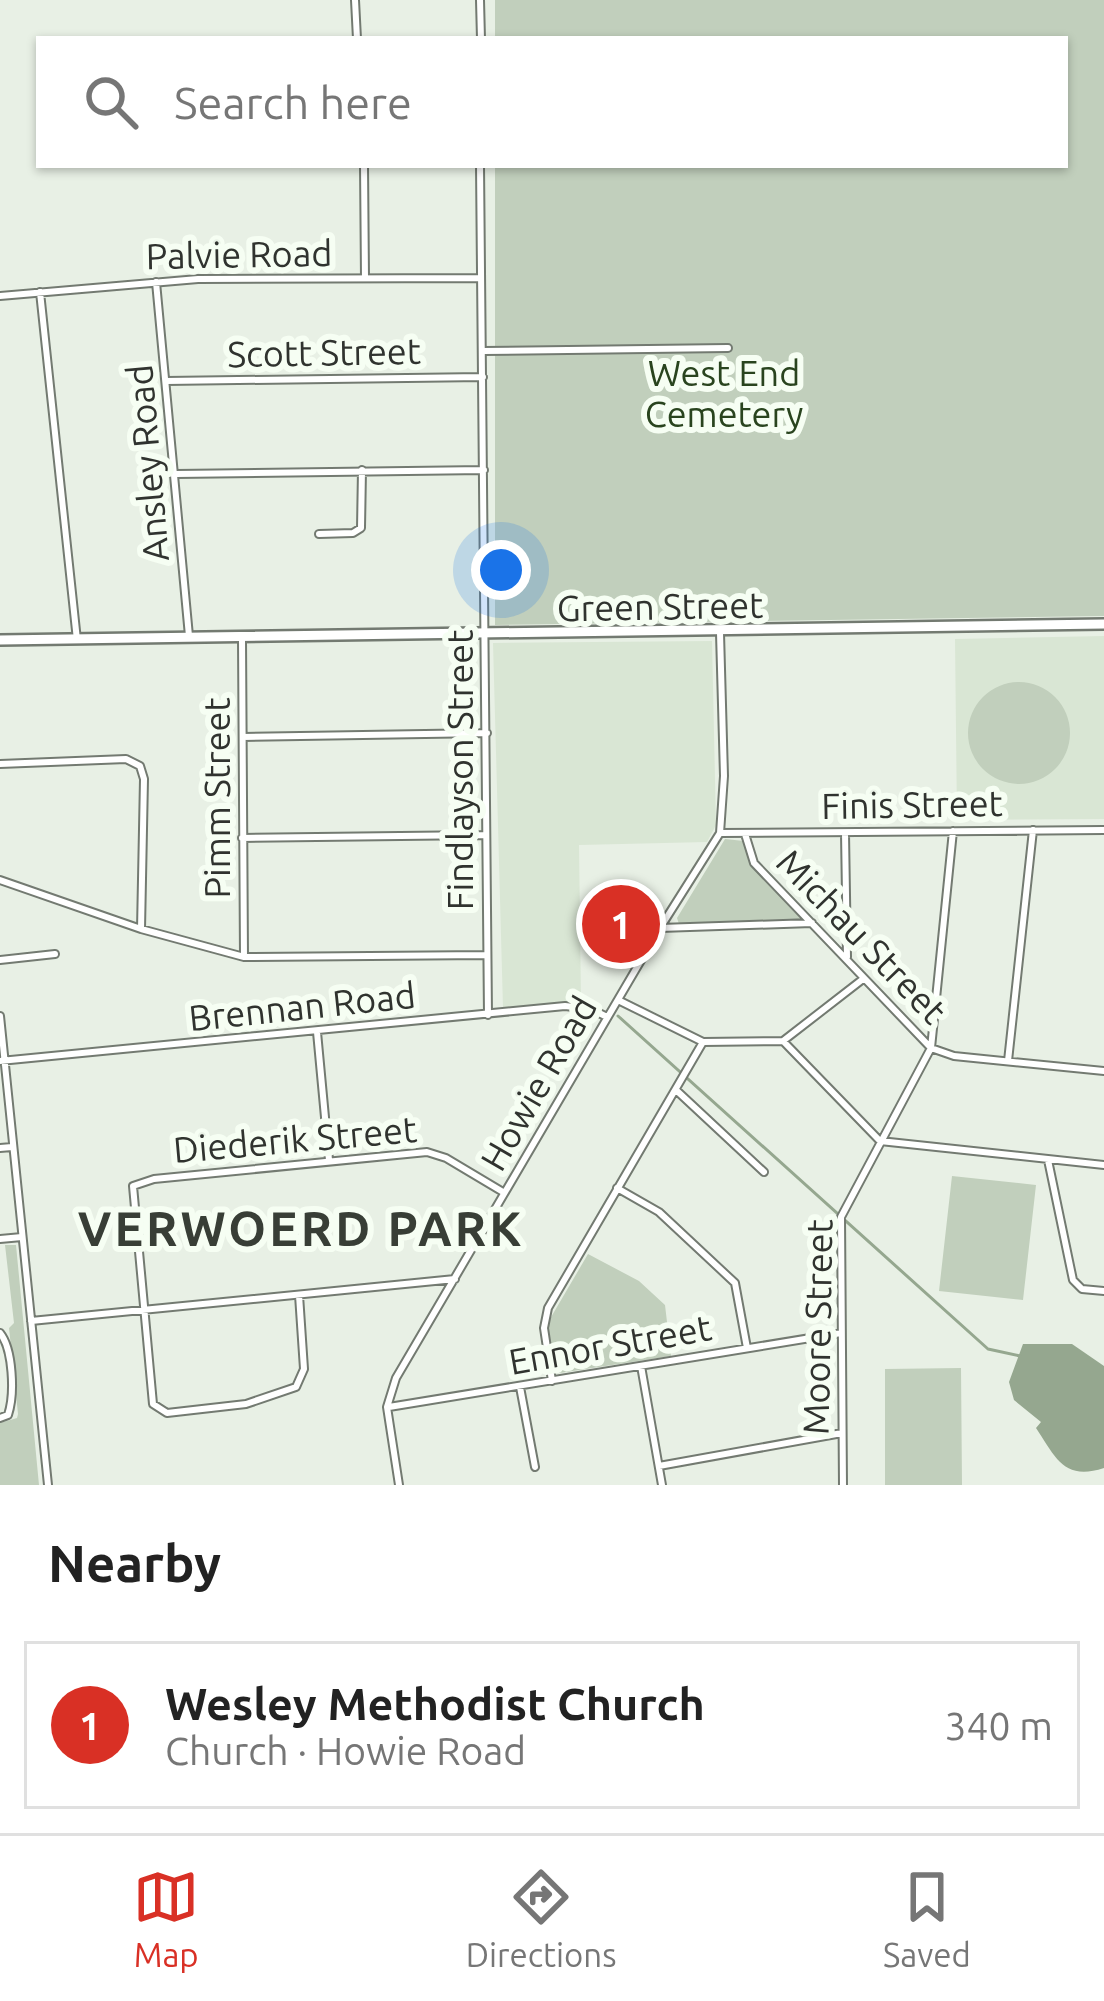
<!DOCTYPE html>
<html lang="en">
<head>
<meta charset="utf-8">
<style>
	body { margin:0; font-family:Ubuntu,sans-serif; background:#f6f6f6; color:#222 }
	.you { position:absolute; left:501px; top:570px; width:42px; height:42px; margin:-30px; border:9px solid #fff; border-radius:50%; background:#1a73e8; box-shadow:0 0 0 18px #1a73e833 }
	.badge { display:grid; place-items:center; width:78px; height:78px; border-radius:50%; background:#d93025; color:#fff; font-size:39px; font-weight:700 }
	.pin { position:absolute; translate:-50% -50%; border:6px solid #fff; box-shadow:0 3px 12px #0006 }
	.list { margin:0; padding:0; list-style:none }
	h2 { display:flex; justify-content:space-between; align-items:center; height:156px; margin:0; padding:0 48px; font-size:51px }
	h2 small { font-size:39px; font-weight:400; color:#767676 }
	.list li { display:grid; grid-template-columns:78px 1fr auto; gap:36px; align-items:center; box-sizing:border-box; height:168px; margin:0 24px 24px; padding:0 24px; border:3px solid #e0e0e0; border-radius:0px }
	.list b { display:block; font-size:45px; white-space:nowrap }
	.list p { margin:0; font-size:39px; white-space:nowrap; color:#767676 }
	.list em { font-size:39px; font-style:normal; color:#767676 }
	.icon { flex:none; width:66px; height:66px; fill:none; stroke:currentColor; stroke-width:2; stroke-linecap:round; stroke-linejoin:round }
	.map { position:relative; flex:none; width:1104px; height:1485px; overflow:hidden }
	.search { position:absolute; background:#fff; box-shadow:0 3px 9px #0004; left:36px; right:36px; top:36px; height:132px; display:flex; align-items:center; gap:30px; box-sizing:border-box; padding:0 42px; border-radius:0px; color:#767676; font-size:45px }
	.sheet { height:348px; background:#fff }
	nav { display:flex; justify-content:space-around; align-items:center; box-sizing:border-box; height:168px; border-top:3px solid #e0e0e0; background:#fff; font-size:33px; color:#767676 }
	nav a { display:grid; justify-items:center; gap:6px }
	nav .on { color:#d93025 }
	.map>svg:first-child { display:block }
	.built { fill:#d9e6d4 }
	.green { fill:#c1cfbc }
	.water { fill:#95a78f }
	.lines { fill:none; stroke-linecap:round; stroke-linejoin:round }
	.stream { stroke:#95a78f; stroke-width:3 }
	.street-casing { stroke:#737a71; stroke-width:10 }
	.secondary-casing { stroke:#737a71; stroke-width:14 }
	.street { stroke:#fff; stroke-width:6 }
	.secondary { stroke:#fff; stroke-width:9 }
	.labels { text-anchor:middle; dominant-baseline:central; stroke-width:12; stroke-linejoin:round; paint-order:stroke }
	.street-label { font-size:36px; fill:#30332f; stroke:#f6fef3 }
	.park-label { font-size:36px; fill:#29441e; stroke:#f6fef3 }
	.district-label { font-size:48px; font-weight:bold; letter-spacing:3px; fill:#383e36; stroke:#f6fef3 }
</style>
</head>
<body>
<div class="map">
<svg width="1104" height="1485" viewBox="0 0 1104 1485">
	<rect width="100%" height="100%" fill="#e8f0e5"/>
	<path class="built" d="M1104,636V819L957,820L955,639Z
		M712,641L716,825L707,842L579,845L581,1001L503,1008L493,643Z"/>
	<path class="green" d="M495,0H1104V616L495,625V165H1065V39H495Z
		M968 733a51 51 0 1 1 102 0a51 51 0 1 1-102 0Z
		M725,839L744,841L750,862L804,919L679,924L677,918Z
		M952,1176L1036,1185L1023,1300L939,1291Z
		M5,1245H16L39,1485H0V1423L17,1418L18,1414L9,1328L14,1323Z
		M588,1254L639,1281L665,1305L671,1356L553,1374L547,1324Z
		M961,1368L962,1485H885V1369Z"/>
	<path class="water" d="M1023,1344H1072L1104,1366V1468C1064,1481 1056,1458 1036,1428L1041,1422L1014,1400L1009,1382Z"/>
	<g class="lines">
		<path class="stream" d="M618,1016L988,1349L1020,1356"/>
		<defs>
			<path id="street" d="M355,0L357,39
				M480,0L481,39
				M364,165L365,278
				M480,165L488,1015
				M156,282L189,636
				M40,292L77,640
				M0,296L198,279L480,278
				M483,351L728,348
				M166,381L483,377
				M176,474L484,470
				M319,534L353,533L361,528L362,470
				M242,639L244,957
				M243,737L487,733
				M0,764L126,759L140,766L144,779L141,929
				M720,833L1104,830
				M845,833L847,957
				M745,834L754,863L931,1048L954,1056L1104,1071
				M242,838L484,835
				M0,880L141,929L244,957L486,955
				M660,928L812,923
				M0,960L55,954
				M618,1000L703,1042L783,1041L863,979
				M0,1016L48,1485
				M317,1032L329,1160
				M783,1041L880,1141L1104,1165
				M0,1061L565,1006L591,1009L607,1017
				M1008,1061L1033,830
				M676,1090L764,1172
				M0,1148L12,1147
				M1048,1160L1073,1280L1082,1289L1104,1291
				M617,1188L659,1212L735,1283L747,1348
				M0,1239L22,1237
				M299,1295L304,1369L296,1387L246,1404L167,1413L153,1404L133,1186L154,1179L427,1152L446,1158L503,1192
				M31,1321L455,1279
				M0,1333C13,1349 15,1394 8,1415L0,1418
				M641,1366L662,1485
				M552,1381L544,1328L548,1308L703,1042
				M520,1387L535,1467
				M389,1407L841,1333
				M659,1466L842,1433
				M399,1485L387,1407L396,1378L660,928L720,833L724,776L720,633
				M843,1485L841,1217L931,1048L953,831"/>
			<path id="secondary" d="M0,640L1104,624"/>
		</defs>
		<use href="#street" class="street-casing"/>
		<use href="#secondary" class="secondary-casing"/>
		<use href="#street" class="street"/>
		<use href="#secondary" class="secondary"/>
	</g>
	<g class="labels">
		<g class="street-label">
			<text transform="translate(239 254) rotate(-1)">Palvie Road</text>
			<text transform="translate(324 352) rotate(-1)">Scott Street</text>
			<text transform="translate(147 463) rotate(-95)">Ansley Road</text>
			<text transform="translate(660 606) rotate(-1)">Green Street</text>
			<text transform="translate(459 770) rotate(-90)">Findlayson Street</text>
			<text transform="translate(216 798) rotate(-90)">Pimm Street</text>
			<text transform="translate(912 804) rotate(-1)">Finis Street</text>
			<text transform="translate(862 936) rotate(46)">Michau Street</text>
			<text transform="translate(302 1006) rotate(-6)">Brennan Road</text>
			<text transform="translate(538 1083) rotate(-60)">Howie Road</text>
			<text transform="translate(295 1139) rotate(-5)">Diederik Street</text>
			<text transform="translate(817 1327) rotate(-89)">Moore Street</text>
			<text transform="translate(610 1344) rotate(-10)">Ennor Street</text>
		</g>
		<g class="park-label">
			<text x="724" y="372">West End<tspan x="724" dy="41">Cemetery</tspan></text>
		</g>
		<g class="district-label">
			<text x="301" y="1228">VERWOERD PARK</text>
		</g>
	</g>
</svg>
<div class="you"></div>
<div class="pin badge" style="left:621px;top:924px">1</div>
<div class="search"><svg class="icon" aria-label="search" viewBox="0 0 24 24"><circle cx="10" cy="10" r="6"/><path d="M15 15l6 6"/></svg>Search here</div>
</div>
<section class="sheet">
<h2>Nearby<small></small></h2>
<ul class="list">
<li><span class="badge">1</span><div><b>Wesley Methodist Church</b><p>Church · Howie Road</p></div><em>340 m</em></li>
</ul>
</section>
<nav>
<a class="on"><svg class="icon" aria-label="map" viewBox="0 0 24 24"><path d="M3 6l6-2 6 2 6-2v14l-6 2-6-2-6 2zM9 4v14M15 6v14"/></svg>Map</a>
<a><svg class="icon" aria-label="directions" viewBox="0 0 24 24"><path d="M12 3l9 9-9 9-9-9zM9 14v-3h6M13 9l2 2-2 2"/></svg>Directions</a>
<a><svg class="icon" aria-label="saved" viewBox="0 0 24 24"><path d="M7 4h10v16l-5-4-5 4z"/></svg>Saved</a>
</nav>
</body>
</html>
